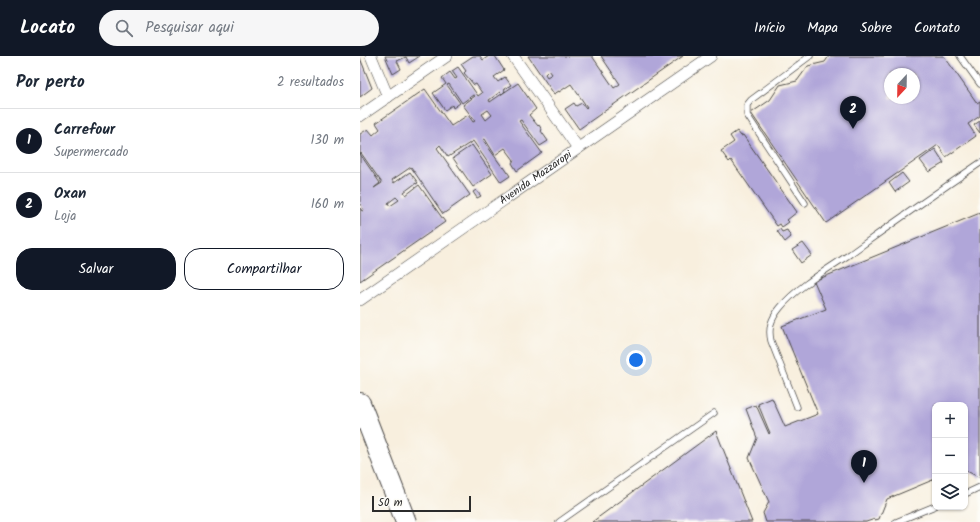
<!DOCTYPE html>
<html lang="pt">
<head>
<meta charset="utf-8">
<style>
	body { margin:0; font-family:Kalam,sans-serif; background:#f6f6f7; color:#1f2937 }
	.controls { position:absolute; right:12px; bottom:12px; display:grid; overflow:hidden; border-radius:8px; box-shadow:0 1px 3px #0004 }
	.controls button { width:36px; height:36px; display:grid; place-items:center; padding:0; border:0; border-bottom:1px solid #e0e1e3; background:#fff; color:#1f2937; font:20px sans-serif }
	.compass { position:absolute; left:524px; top:12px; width:36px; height:36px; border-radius:50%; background:#fff; box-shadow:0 1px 3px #0004; rotate:202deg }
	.scale { position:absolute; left:12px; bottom:10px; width:99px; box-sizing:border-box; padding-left:4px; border:2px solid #2b2b2b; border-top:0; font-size:11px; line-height:14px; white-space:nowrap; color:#2b2b2b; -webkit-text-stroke:3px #fdfcf7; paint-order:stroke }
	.you { position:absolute; left:276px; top:304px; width:14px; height:14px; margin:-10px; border:3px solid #fff; border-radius:50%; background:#1a73e8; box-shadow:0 0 0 6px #1a73e833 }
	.badge { display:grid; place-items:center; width:26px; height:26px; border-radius:50%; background:#111827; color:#fff; font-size:13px; font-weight:700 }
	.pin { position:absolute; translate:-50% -33px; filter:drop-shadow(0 1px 2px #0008) }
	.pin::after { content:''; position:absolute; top:21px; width:14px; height:12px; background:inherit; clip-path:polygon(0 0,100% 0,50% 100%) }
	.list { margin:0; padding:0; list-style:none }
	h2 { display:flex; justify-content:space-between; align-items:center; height:52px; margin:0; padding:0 16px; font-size:17px }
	h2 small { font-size:13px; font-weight:400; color:#747a83 }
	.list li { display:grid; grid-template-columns:26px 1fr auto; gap:12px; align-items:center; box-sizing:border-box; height:64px; padding:0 16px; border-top:1px solid #e0e1e3 }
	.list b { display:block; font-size:15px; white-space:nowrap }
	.list p { margin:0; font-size:13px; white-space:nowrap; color:#747a83 }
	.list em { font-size:13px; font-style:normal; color:#747a83 }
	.actions { display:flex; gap:8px; padding:12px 16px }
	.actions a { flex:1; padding:9px 0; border:1px solid #111827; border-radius:16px; text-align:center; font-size:14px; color:#111827 }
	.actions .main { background:#111827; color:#fff }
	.icon { flex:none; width:22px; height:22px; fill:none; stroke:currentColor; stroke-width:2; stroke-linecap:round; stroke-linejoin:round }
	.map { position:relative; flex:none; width:620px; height:466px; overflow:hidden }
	header { display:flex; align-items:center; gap:24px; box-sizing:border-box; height:56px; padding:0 20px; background:#111827; color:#fff }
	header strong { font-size:19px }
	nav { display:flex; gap:22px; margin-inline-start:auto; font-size:14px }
	.search { width:280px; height:36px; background:#f6f6f7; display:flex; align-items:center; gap:10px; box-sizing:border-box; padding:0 14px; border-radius:22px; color:#747a83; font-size:15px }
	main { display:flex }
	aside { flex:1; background:#fff }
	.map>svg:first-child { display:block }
	.building { fill:#b0a6d9; fill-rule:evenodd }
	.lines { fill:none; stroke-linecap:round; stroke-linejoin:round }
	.lane-casing { stroke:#4a4846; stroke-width:7 }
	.street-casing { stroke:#4a4846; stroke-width:12 }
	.highway-casing { stroke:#4a4846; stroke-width:22 }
	.lane { stroke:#fff; stroke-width:5.5 }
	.street { stroke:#fff; stroke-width:11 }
	.highway { stroke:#fff; stroke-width:20 }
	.labels { text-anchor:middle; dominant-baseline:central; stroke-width:3; stroke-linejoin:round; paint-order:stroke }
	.street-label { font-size:11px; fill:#2b2b2b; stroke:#fdfcf7 }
</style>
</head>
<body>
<header>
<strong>Locato</strong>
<div class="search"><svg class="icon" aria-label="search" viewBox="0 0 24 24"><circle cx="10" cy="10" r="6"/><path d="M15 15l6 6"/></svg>Pesquisar aqui</div>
<nav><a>Início</a><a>Mapa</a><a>Sobre</a><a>Contato</a></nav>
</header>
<main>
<aside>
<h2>Por perto<small>2 resultados</small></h2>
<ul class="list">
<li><span class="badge">1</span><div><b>Carrefour</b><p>Supermercado</p></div><em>130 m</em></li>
<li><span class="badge">2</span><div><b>Oxan</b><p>Loja</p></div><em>160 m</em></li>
</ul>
<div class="actions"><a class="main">Salvar</a><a>Compartilhar</a></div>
</aside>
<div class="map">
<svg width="620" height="466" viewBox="0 0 620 466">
	<rect width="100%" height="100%" fill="#fdfcf7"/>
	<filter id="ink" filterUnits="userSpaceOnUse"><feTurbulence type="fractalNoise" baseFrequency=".025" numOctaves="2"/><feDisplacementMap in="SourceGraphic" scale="8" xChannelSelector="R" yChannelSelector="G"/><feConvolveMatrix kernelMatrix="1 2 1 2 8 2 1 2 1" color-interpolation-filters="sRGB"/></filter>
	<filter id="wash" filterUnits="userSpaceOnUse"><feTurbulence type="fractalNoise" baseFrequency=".012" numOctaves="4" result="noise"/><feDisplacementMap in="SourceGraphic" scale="16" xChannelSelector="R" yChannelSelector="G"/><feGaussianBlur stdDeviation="0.9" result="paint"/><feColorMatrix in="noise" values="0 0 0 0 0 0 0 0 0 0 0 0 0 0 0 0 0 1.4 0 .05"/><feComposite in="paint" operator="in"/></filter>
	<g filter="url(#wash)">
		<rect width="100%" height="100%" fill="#f8efde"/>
		<g id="blocks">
			<path class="building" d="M25,0H60L49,7L46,1L37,5L41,13L33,18Z
				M113,0H120L123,4L129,0H135L144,14L134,21L138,26L145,21L151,29L144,33L145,35L142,38L140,36L129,44L130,46L158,27L176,53L169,59L178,70L179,69L182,74L181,75L188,85L180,90L161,64L159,65L182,97L157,115L152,107L154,104L145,92L135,99L125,83L123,84L143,112L144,111L150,120L141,126L113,85L88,101L80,89L77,92L110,139L83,158L51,111L32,124L34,127L50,116L58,127L56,128V127L44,136L46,139L59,129L85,166L0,225V152L2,155L4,154L0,148V98L20,127L14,132L22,127L1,97L0,98V78L8,73L13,79L20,73L16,67L65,33L91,70L108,59L113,66L115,65L103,49L115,40L113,39L102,47L89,28L87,29L100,47L93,52L92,49L85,54L73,37L86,28L82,22L90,16L95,23L97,22L92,15L98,11L118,40L122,37L116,28L114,29L110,24L104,17L106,15L101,8ZM128,54L132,59L126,64L122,58ZM36,141L39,144L30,150L28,147Z
				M168,0H232L254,32L260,28L241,0H323L219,73L205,53L214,47L216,50L222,47L226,52L227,51L211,28L199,36V35L194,38ZM189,14L192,18L187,21L185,18Z
				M469,0H584L617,47L620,45V60L608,68L616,80L586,101L578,89L466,167L391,57L410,44L420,29L437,25L448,10L465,6ZM530,18H554V42H530Z
				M0,2L12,32L0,41Z
				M620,65V77L614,69Z
				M377,75L381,80L383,79L437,156L427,164L429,166L422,171L420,168L417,170L371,104L369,106L361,95L374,86L370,80Z
				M112,89L132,118L113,131L93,102Z
				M575,93L584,107L569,116L560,104Z
				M542,117L549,126L535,136L529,127Z
				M116,134L121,140L117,142L113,136Z
				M620,157V422L605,414V349H575V423L527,443L519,463L515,464V463L506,466H406L403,457L409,446L389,402L397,382L386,353L396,349L409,378L410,377L398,348L412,342L425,371L458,358L422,270L466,253L454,225Z
				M420,173L422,176L427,174L431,181L425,186L417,175Z
				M443,187L452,199L441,207L432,194Z
				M356,375L392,466H232Z"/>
		</g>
	</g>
	<g filter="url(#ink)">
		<use href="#blocks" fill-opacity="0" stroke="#4a4846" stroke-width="1"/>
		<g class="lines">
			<defs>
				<path id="lane" d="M600,0L620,28
					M445,147L387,59V49L391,44L450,0
					M437,351L411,285C408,272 411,263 420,252C437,231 468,213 490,198C533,167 576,137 620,107
					M605,438L620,431
					M199,466L354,357
					M536,466L575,450"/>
				<g id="street">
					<path d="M11,0L28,41"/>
					<path d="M153,0L218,92"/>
					<path d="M0,60L87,0"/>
					<path id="s1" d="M0,244L351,0"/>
				</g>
				<path id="highway" d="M0,347L46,466"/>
			</defs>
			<use href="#lane" class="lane-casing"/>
			<use href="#street" class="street-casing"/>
			<use href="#highway" class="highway-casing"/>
			<use href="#lane" class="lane"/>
			<use href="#street" class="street"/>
			<use href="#highway" class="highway"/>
		</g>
	</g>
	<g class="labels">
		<g class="street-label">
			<text stroke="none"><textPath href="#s1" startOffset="214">Avenida Mazzaropi</textPath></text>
		</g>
	</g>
</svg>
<div class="controls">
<button>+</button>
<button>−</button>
<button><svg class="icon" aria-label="layers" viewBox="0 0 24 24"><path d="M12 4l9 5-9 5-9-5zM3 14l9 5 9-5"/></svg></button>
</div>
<svg class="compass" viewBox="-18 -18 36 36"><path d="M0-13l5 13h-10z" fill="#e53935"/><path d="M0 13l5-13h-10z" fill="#747a83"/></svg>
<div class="scale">50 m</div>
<div class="you"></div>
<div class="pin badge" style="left:504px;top:427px">1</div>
<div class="pin badge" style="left:493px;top:73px">2</div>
</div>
</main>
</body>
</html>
